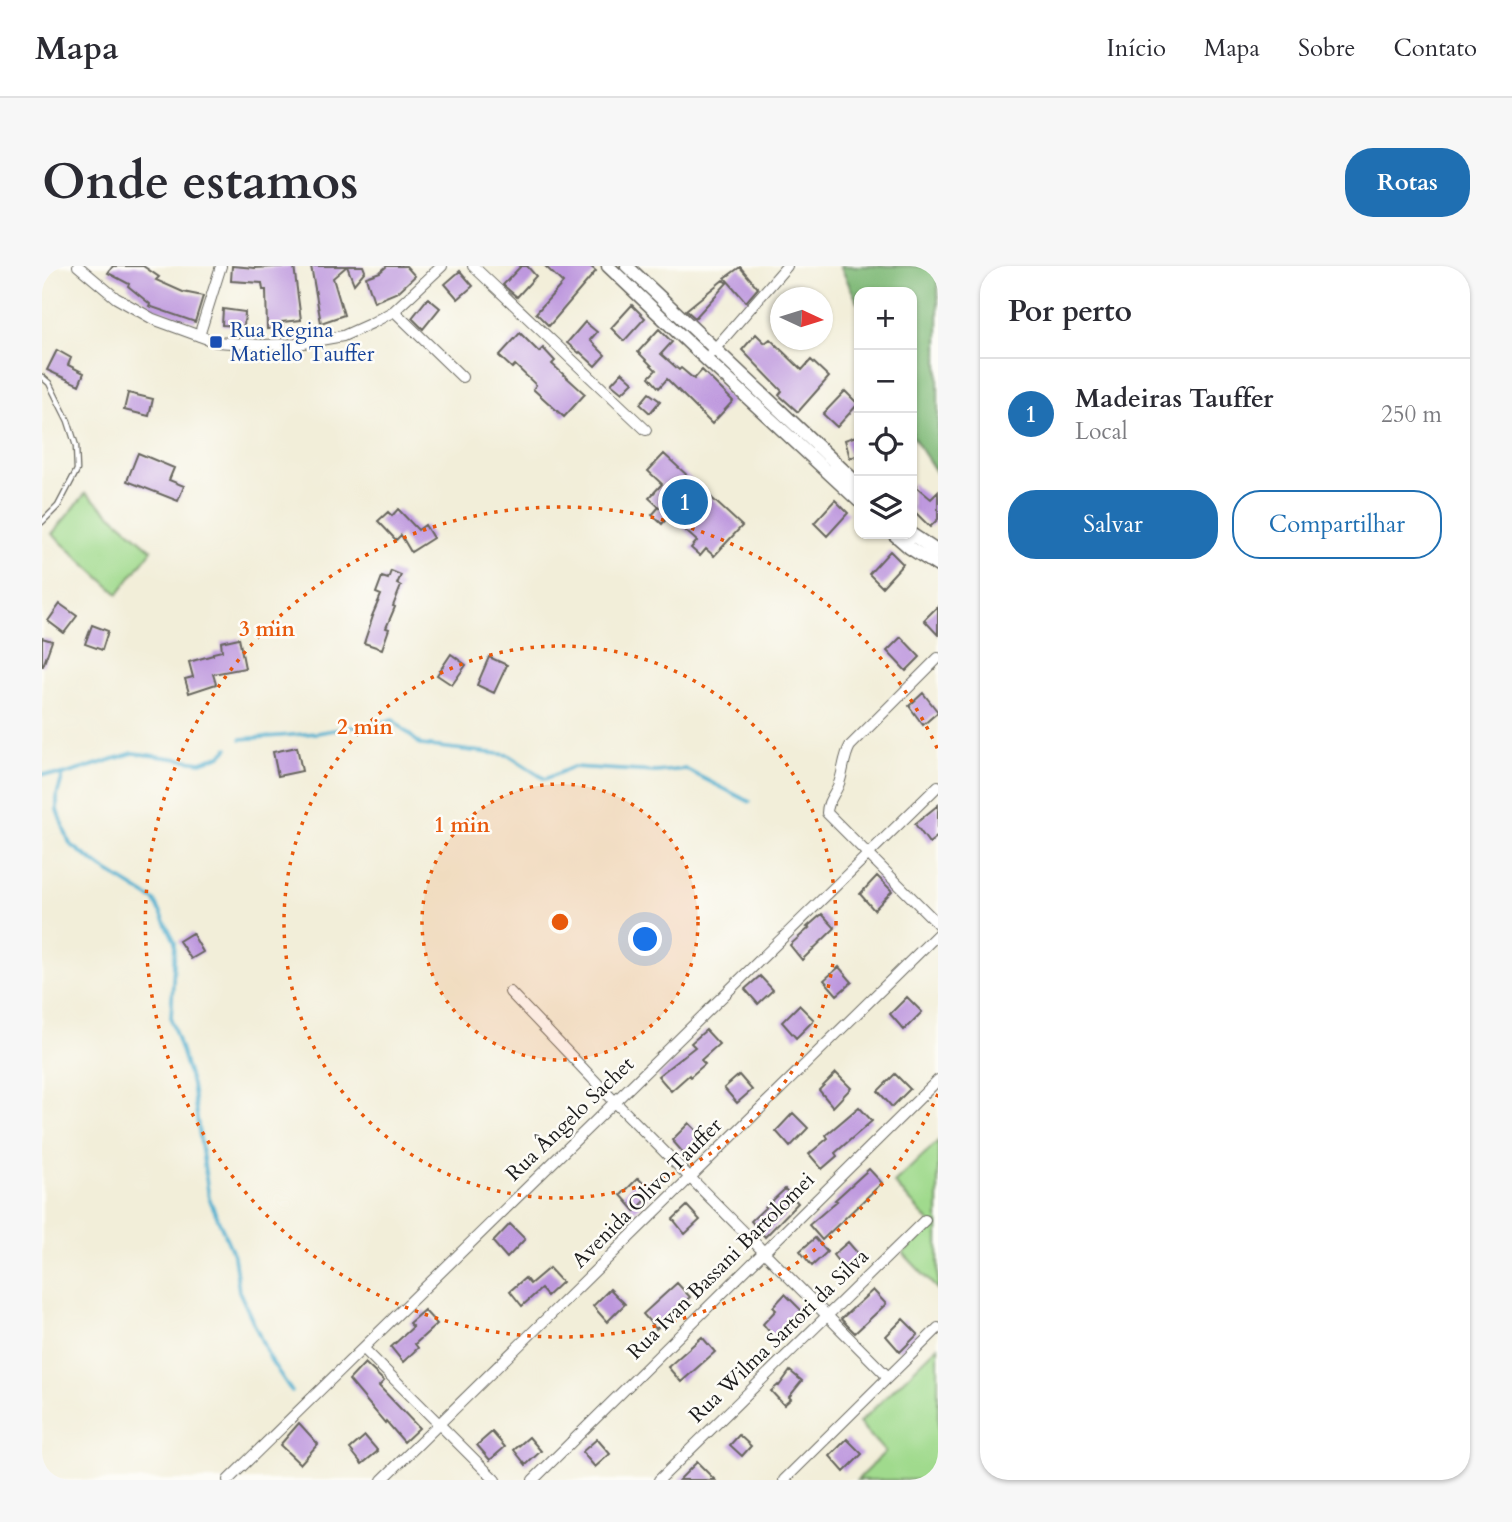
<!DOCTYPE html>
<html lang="pt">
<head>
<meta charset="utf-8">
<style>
	body { margin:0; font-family:Cardo,serif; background:#f7f7f7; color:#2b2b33 }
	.controls { position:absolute; right:21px; top:21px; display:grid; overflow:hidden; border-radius:14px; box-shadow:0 2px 5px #0004 }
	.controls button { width:63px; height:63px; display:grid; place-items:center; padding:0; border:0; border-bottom:2px solid #e1e1e2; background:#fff; color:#2b2b33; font:35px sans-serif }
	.compass { position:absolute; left:728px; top:21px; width:63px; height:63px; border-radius:50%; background:#fff; box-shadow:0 2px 5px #0004; rotate:94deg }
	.you { position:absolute; left:604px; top:674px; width:24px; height:24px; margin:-18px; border:5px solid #fff; border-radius:50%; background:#1a73e8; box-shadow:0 0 0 10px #1a73e833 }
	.badge { display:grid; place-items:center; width:46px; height:46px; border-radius:50%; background:#1f6fb2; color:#fff; font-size:23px; font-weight:700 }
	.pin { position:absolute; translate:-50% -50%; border:4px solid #fff; box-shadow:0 2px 7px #0006 }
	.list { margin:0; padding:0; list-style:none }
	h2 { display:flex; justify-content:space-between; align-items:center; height:91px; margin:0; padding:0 28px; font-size:30px }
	h2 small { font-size:23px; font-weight:400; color:#7c7c81 }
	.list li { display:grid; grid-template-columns:46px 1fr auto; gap:21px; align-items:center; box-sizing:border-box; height:112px; padding:0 28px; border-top:2px solid #e1e1e2 }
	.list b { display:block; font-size:26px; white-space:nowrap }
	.list p { margin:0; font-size:23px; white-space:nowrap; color:#7c7c81 }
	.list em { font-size:23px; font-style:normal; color:#7c7c81 }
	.actions { display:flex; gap:14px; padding:21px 28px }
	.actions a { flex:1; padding:16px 0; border:2px solid #1f6fb2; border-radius:28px; text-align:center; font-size:24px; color:#1f6fb2 }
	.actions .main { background:#1f6fb2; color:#fff }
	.icon { flex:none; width:38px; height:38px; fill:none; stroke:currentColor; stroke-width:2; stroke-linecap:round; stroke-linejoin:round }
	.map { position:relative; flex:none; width:896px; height:1214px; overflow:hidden; border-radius:28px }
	header { display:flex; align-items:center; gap:42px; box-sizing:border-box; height:98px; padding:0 35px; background:#fff; border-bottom:2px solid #e1e1e2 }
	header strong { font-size:33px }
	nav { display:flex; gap:38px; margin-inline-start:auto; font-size:24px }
	.intro { display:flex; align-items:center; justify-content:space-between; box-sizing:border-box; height:168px; padding:0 42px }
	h1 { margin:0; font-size:49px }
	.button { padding:18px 32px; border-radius:28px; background:#1f6fb2; color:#fff; font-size:24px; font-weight:700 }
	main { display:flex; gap:42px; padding:0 42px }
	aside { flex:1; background:#fff; border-radius:28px; box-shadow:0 2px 5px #0004 }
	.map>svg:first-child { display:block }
	.green { fill:#a0da8d; stroke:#5e7b54; stroke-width:2 }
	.forest { fill:#80ba78; stroke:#4e6b4a; stroke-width:2 }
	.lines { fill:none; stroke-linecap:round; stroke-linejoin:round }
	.stream { stroke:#50afcf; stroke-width:3.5 }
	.building { fill:#be98de }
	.service-casing { stroke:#67665e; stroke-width:7 }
	.minor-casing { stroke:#67665e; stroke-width:12 }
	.tertiary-casing { stroke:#67665e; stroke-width:15 }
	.service { stroke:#fff; stroke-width:4.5 }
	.minor { stroke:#fff; stroke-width:10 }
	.tertiary { stroke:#fff; stroke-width:12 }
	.ring { fill:none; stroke:#e8590c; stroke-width:3.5; stroke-dasharray:3.5 7 }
	.transit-dot { fill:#1a4fb4; stroke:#fdfcf7; stroke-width:2.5 }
	.labels { text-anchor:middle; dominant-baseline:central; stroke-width:5; stroke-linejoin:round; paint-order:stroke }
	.transit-label { font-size:21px; fill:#164399; stroke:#fdfcf7; text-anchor:start }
	.street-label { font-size:21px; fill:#1c1c1c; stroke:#fdfcf7 }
	.centre { fill:#e8590c; stroke:#fdfcf7; stroke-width:3.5 }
	.ring-label { font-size:21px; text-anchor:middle; font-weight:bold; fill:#e8590c; stroke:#fdfcf7; stroke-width:5; stroke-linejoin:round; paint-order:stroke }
</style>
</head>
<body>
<header>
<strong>Mapa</strong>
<nav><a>Início</a><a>Mapa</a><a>Sobre</a><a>Contato</a></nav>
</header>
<div class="intro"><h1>Onde estamos</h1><a class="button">Rotas</a></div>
<main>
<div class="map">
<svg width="896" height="1214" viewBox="0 0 896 1214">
	<rect width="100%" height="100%" fill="#fdfcf7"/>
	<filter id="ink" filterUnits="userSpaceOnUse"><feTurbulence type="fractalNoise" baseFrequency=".0143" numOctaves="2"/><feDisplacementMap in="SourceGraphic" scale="14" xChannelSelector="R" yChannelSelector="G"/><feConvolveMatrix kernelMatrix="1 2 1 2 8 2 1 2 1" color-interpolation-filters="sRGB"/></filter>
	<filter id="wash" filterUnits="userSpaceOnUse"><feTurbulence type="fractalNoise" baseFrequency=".00686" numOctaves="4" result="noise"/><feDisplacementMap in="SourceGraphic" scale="28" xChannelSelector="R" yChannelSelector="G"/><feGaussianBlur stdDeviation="1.57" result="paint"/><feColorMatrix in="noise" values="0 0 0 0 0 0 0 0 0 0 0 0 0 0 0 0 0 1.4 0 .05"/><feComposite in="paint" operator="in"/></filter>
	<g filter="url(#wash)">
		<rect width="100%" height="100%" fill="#f2eed9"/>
		<path class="green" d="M44,227L110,284L76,328L10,268Z
			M896,875V1024L861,987L889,958L852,917Z
			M896,1080V1214H815L843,1186L817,1157Z"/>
		<path class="forest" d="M798,0H896V209L870,169V26H817V39Z"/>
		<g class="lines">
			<path class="stream" d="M199,473L275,467L351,454L379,479L466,489L503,513L531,501L614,506L643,503L708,536
				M0,508L21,509L91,487L159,496L179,489L186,482
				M21,509L15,529V544L28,578L60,602L113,635L133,676L129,753L150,819L167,932L192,990L197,1025L228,1093L250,1126"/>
		</g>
		<g id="blocks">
			<path class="building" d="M71,0H101L117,11L114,14L141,26L161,30L153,56L107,40L108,38L86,20L87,18L66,7Z
				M190,0L213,2L252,0L259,54L240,56L241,61L225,63L224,24H221L220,17L189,15Z
				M269,0H305L291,12L302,49L279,57Z
				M305,0H321L323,5L312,18Z
				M345,0H364L373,10L356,26L332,36L324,11L338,6Z
				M479,0H485L494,10L475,31L461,19Z
				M503,0H548L554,5L507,60L494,47L521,17Z
				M698,1L716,22L704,36L683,12Z
				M418,5L431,20L416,33L403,18Z
				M681,14L685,17L653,52L644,44Z
				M386,32L398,42L381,63L370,52Z
				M590,39L603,52L582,75L569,62Z
				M181,43L203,46L202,60L180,59Z
				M543,56L555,66L548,74L563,89L553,100L538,86L537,87L525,77Z
				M617,63L630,76L619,88L637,104L639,102L652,113L660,104L691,135L670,158L625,113L617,122L607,111L614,104L596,86Z
				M478,67L497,86L501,82L513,95L510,98L543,128L522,151L491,123L494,119L473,99L470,102L457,90Z
				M714,68L723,77L728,73L760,104L769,94L787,111L756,146L737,129L740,125L700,84Z
				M15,84L29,92L26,99L42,107L37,119L5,104Z
				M580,106L591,116L580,127L569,118Z
				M803,125L816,138L795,161L781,148Z
				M86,127L111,133L107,150L82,144Z
				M607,127L618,135L608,147L598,138Z
				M817,169V189L808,192L803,174Z
				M96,187L132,202L127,214L142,220L136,235L85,215Z
				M622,188L700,260L672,290L664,283L658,290L649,282L655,275L627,250L620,258L610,249L617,241L607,232L620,218L606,205Z
				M870,217L889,233L896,226V253L888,261L870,243Z
				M793,234L806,247L785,270L772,257Z
				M356,243L376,264L383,259L391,272L369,286L359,269L354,274L336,255L346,246L350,250Z
				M848,285L861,298L840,321L827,308Z
				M349,305L359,309L355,318L359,320L351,340L353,341L344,362L347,363L340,383L322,377L331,350H330L339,329L334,327L340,311L346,313Z
				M18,338L35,350L22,367L6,355Z
				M896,340V369L882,354Z
				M50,359L66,365L60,384L43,378Z
				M859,371L878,391L864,405L845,385Z
				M0,372L10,375L1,400H0Z
				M197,372L203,402L171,408L174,418L147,427L143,413L151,411L147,396L171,389V387L180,385L179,376Z
				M409,388L424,399L410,419L395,409Z
				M447,391L465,399L452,427L435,419Z
				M881,427L896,446L881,459L867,440Z
				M255,481L260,505L236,510L231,486Z
				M896,539V570L887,577L873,558Z
				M835,610L850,625L832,644L818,628Z
				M780,648L793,662L760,694L748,679L767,662L765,661Z
				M150,667L161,686L149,693L137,675Z
				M797,701L810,716L795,729L782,714Z
				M718,710L731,724L716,738L703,723Z
				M865,731L880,746L862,764L848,748Z
				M757,739L772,754L754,772L740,756Z
				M664,764L677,778L659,794L663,798L648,811L647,809L629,825L616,810L653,781L649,777Z
				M794,807L809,822L791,841L777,824Z
				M853,808L868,823L850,841L836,825Z
				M697,809L710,824L695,837L682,822Z
				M817,841L830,855L793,887L795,890L780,903L767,888L786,872L784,869Z
				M751,847L766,862L748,881L734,865Z
				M647,857L662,872L644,890L630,874Z
				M827,903L840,917L780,974L767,959L795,935L793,934Z
				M596,912L611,927L593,945L579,929Z
				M743,923L756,937L723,971L709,955Z
				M645,940L658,954L643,968L631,953Z
				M468,958L483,973L465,992L451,976Z
				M773,972L785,986L770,1000L758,985Z
				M806,976L818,990L803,1004L791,989Z
				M507,1002L520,1016L505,1030L499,1023L480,1040L468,1025L483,1012L488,1018Z
				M635,1017L648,1031L614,1063L601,1048Z
				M568,1023L583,1038L565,1056L551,1040Z
				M831,1024L844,1038L813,1067L799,1053Z
				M743,1028L764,1049L752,1064L747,1059L734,1074L721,1058L734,1044L731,1041Z
				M382,1044L395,1058L373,1078L376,1082L361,1096L349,1081L371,1061L367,1057Z
				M861,1053L876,1068L858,1086L844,1070Z
				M660,1071L673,1086L639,1116L626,1101Z
				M323,1097L342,1115L337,1120L377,1162L362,1176L344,1155L343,1157L307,1114Z
				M748,1105L760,1115L747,1131L749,1133L742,1139L729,1125L736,1119L737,1120Z
				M257,1157L276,1178L258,1198L238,1179Z
				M450,1166L463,1181L448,1194L435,1179Z
				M697,1169L709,1180L700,1190L688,1179Z
				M323,1170L336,1185L320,1198L308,1183Z
				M487,1171L499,1185L484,1199L472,1184Z
				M555,1173L568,1188L553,1201L540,1186Z
				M805,1173L820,1188L802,1206L788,1190Z
				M655,1196L673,1214H637Z"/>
		</g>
	</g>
	<g filter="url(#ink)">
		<use href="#blocks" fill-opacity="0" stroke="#67665e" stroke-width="2"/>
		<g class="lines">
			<defs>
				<path id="service" d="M0,111L7,117L26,155L34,180L35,204L16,240L0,256"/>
				<path id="minor" d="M36,0L74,32L111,53L174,76L220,79L256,78L301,70L330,57L352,45L400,0
					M431,0L604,164
					M352,45L420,111
					M157,70L179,0
					M669,87L745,0
					M896,392L808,480C801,492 802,506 796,520C792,529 785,536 785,547L896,658
					M468,726L573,836L846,1111
					M321,1082L453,1214
					M186,1214L896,520
					M340,1214L896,668
					M491,1214L896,814
					M617,1214L883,954
					M742,1214L896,1062"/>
				<path id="tertiary" d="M566,0L651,81L817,235
					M585,0L817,219
					M852,268L868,282L896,300
					M869,268L896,286"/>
			</defs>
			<use href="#service" class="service-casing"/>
			<use href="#minor" class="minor-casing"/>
			<use href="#tertiary" class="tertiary-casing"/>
			<use href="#service" class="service"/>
			<use href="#minor" class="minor"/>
			<use href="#tertiary" class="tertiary"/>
		</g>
	</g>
	<circle cx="518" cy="656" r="138" fill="#e8590c" fill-opacity=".12"/>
	<g class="ring">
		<circle cx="518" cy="656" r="138"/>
		<circle cx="518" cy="656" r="276"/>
		<path d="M896 828A415 415 0 1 1 896 484"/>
	</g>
	<rect class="transit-dot" x="167" y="69" width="14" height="14" rx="3.5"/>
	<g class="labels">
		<g class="transit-label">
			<text x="188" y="64">Rua Regina<tspan x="188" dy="24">Matiello Tauffer</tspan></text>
		</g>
		<g class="street-label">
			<text transform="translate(528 853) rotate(-44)">Rua Ângelo Sachet</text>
			<text transform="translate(605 927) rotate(-45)">Avenida Olivo Tauffer</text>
			<text transform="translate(679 1000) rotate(-45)">Rua Ivan Bassani Bartolomei</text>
			<text transform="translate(737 1070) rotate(-44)">Rua Wilma Sartori da Silva</text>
		</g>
	</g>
	<circle cx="518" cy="656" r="10" class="centre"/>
	<g class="ring-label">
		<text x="225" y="370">3 min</text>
		<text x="323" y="468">2 min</text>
		<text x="420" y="566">1 min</text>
	</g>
</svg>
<div class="controls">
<button>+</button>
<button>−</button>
<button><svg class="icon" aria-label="locate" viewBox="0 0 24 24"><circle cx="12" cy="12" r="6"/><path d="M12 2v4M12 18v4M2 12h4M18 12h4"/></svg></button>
<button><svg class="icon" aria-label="layers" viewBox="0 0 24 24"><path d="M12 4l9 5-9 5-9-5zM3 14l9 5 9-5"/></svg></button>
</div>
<svg class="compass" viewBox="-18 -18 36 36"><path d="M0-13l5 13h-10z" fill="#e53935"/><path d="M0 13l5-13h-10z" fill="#7c7c81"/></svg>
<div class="you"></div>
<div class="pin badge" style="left:643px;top:236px">1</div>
</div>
<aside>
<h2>Por perto<small></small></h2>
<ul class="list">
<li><span class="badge">1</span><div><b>Madeiras Tauffer</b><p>Local</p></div><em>250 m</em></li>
</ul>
<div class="actions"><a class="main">Salvar</a><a>Compartilhar</a></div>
</aside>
</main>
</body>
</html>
